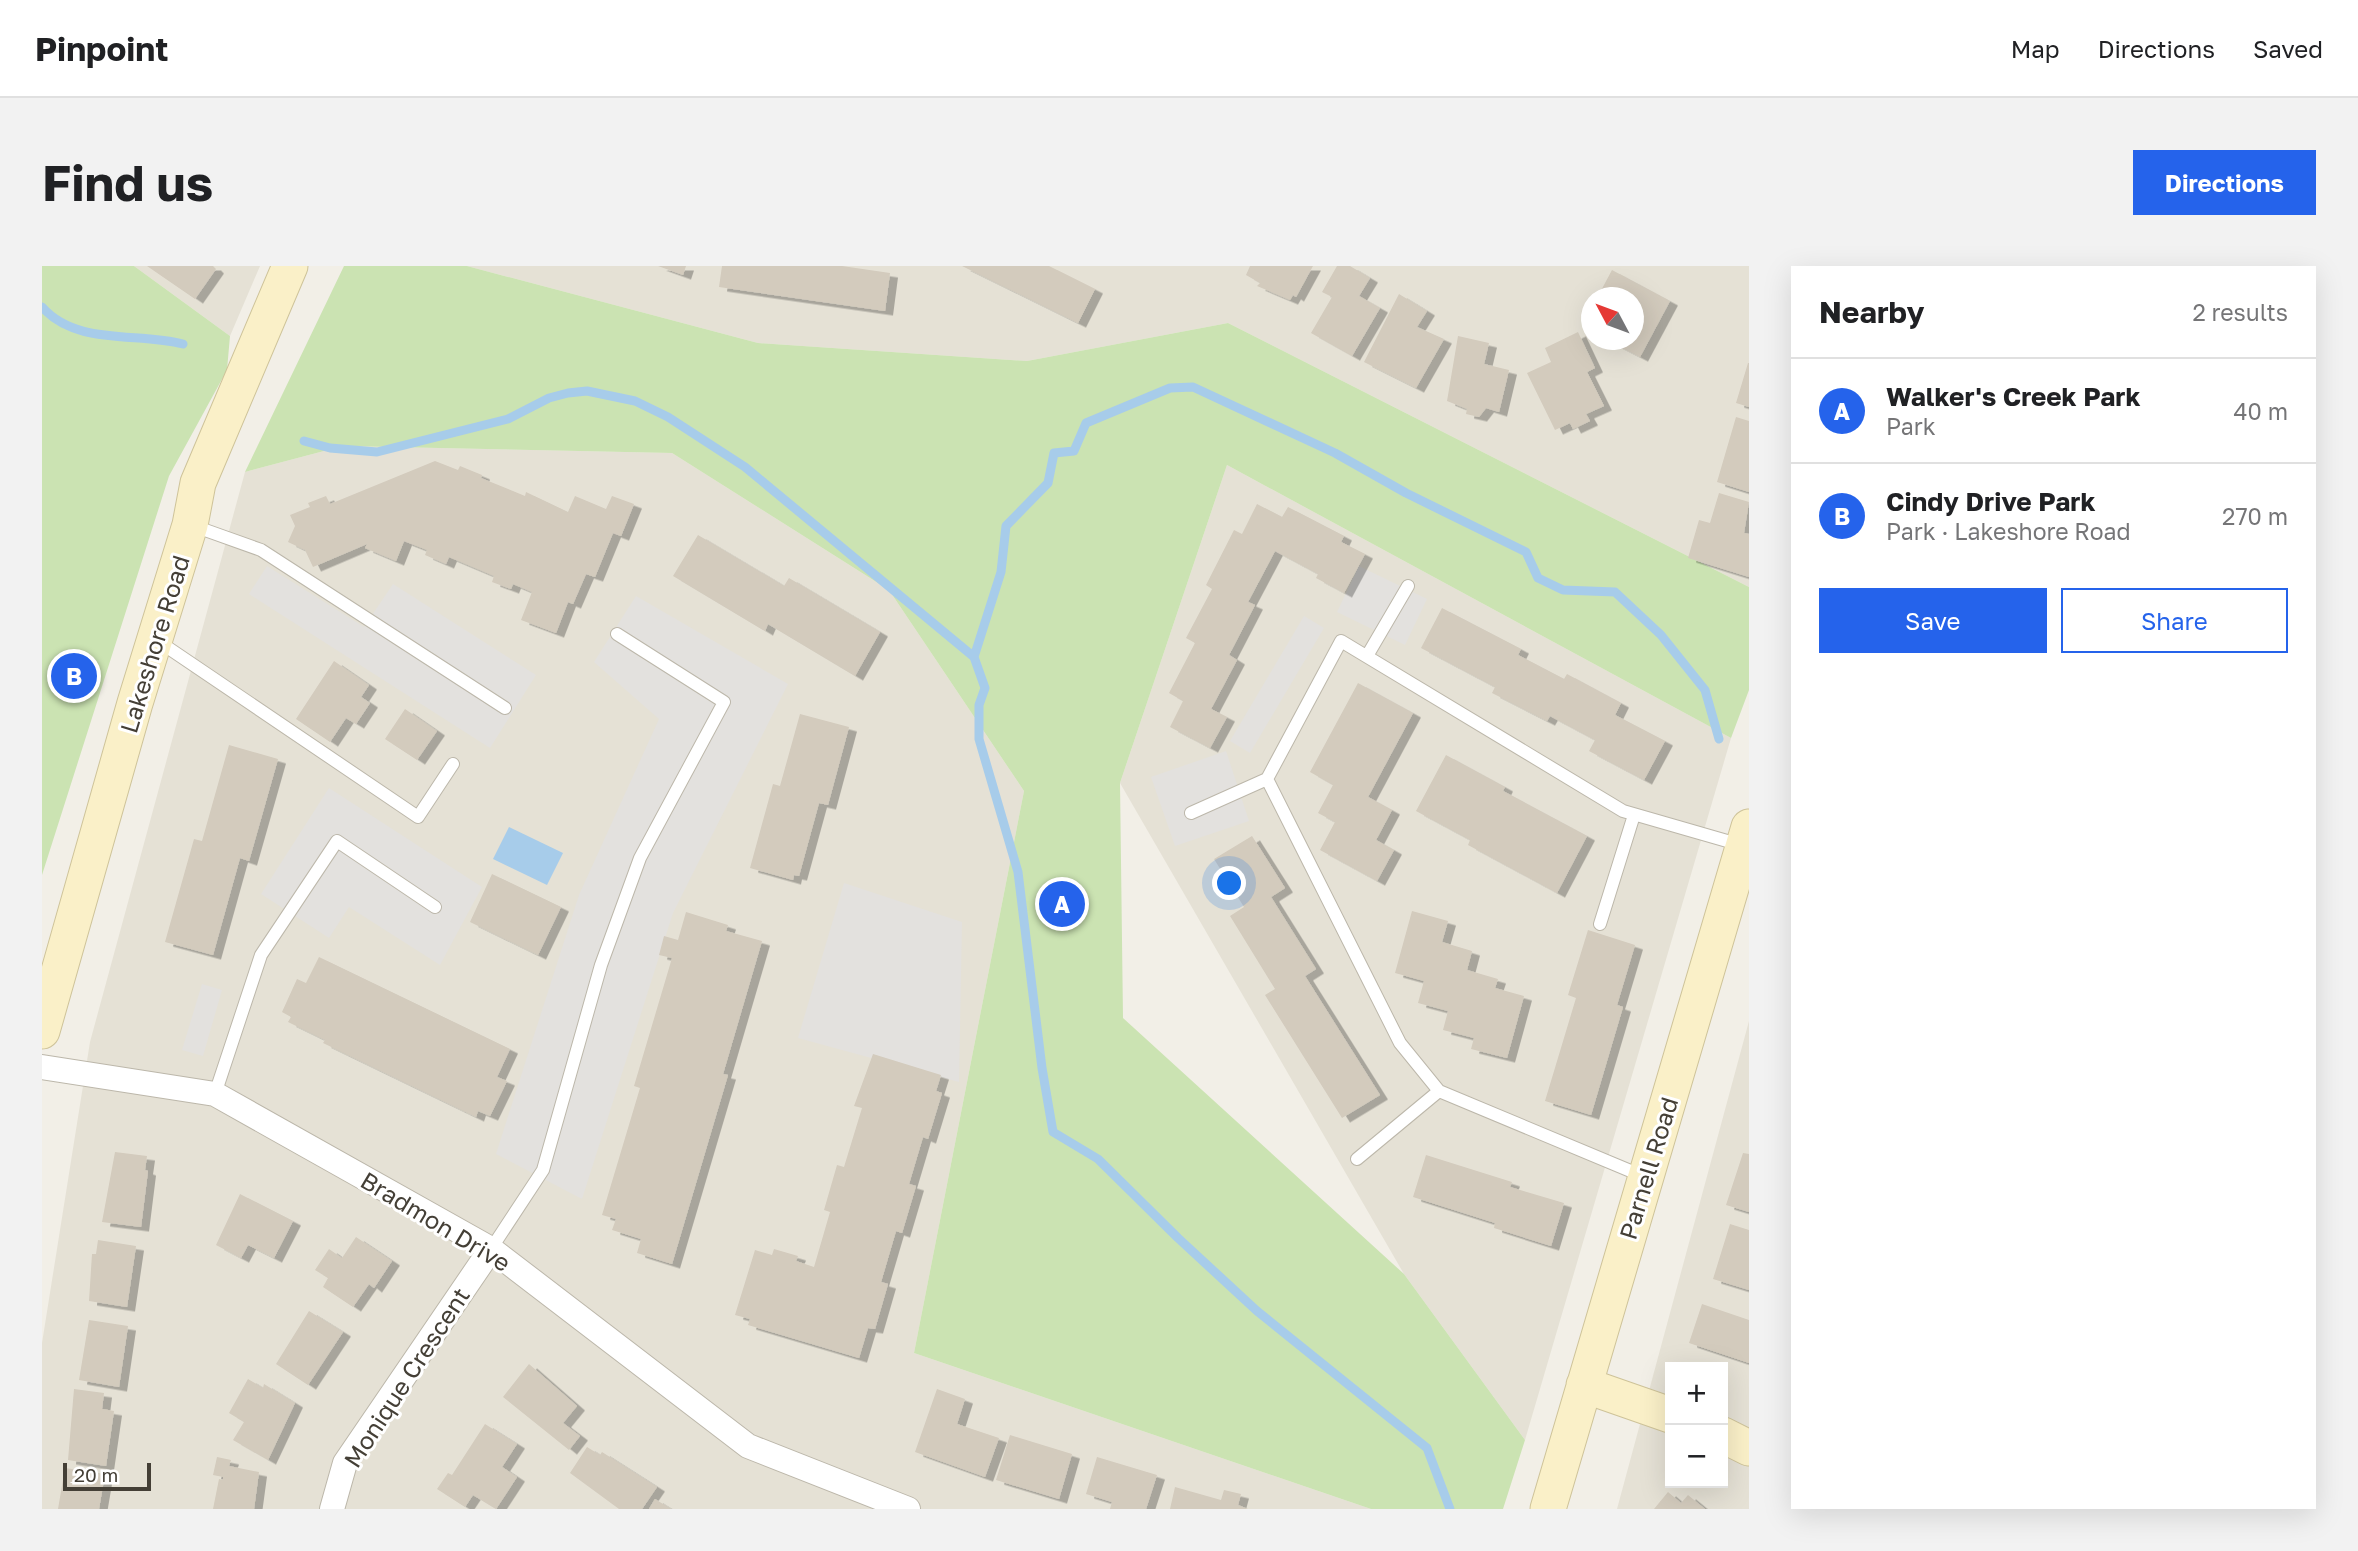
<!DOCTYPE html>
<html lang="en">
<head>
<meta charset="utf-8">
<style>
	body { margin:0; font-family:"Golos Text",sans-serif; background:#f2f2f2; color:#202124 }
	.controls { position:absolute; right:21px; bottom:21px; display:grid; overflow:hidden; border-radius:0px; box-shadow:0 7px 28px #0002 }
	.controls button { width:63px; height:63px; display:grid; place-items:center; padding:0; border:0; border-bottom:2px solid #e0e0e0; background:#fff; color:#202124; font:35px sans-serif }
	.compass { position:absolute; left:1539px; top:21px; width:63px; height:63px; border-radius:50%; background:#fff; box-shadow:0 7px 28px #0002; rotate:311deg }
	.scale { position:absolute; left:21px; bottom:18px; width:88px; box-sizing:border-box; padding-left:7px; border:4px solid #443f36; border-top:0; font-size:19px; line-height:24px; white-space:nowrap; color:#443f36; -webkit-text-stroke:5px #fff; paint-order:stroke }
	.you { position:absolute; left:1188px; top:618px; width:24px; height:24px; margin:-18px; border:5px solid #fff; border-radius:50%; background:#1a73e8; box-shadow:0 0 0 10px #1a73e833 }
	.badge { display:grid; place-items:center; width:46px; height:46px; border-radius:50%; background:#2563eb; color:#fff; font-size:23px; font-weight:700 }
	.pin { position:absolute; translate:-50% -50%; border:4px solid #fff; box-shadow:0 2px 7px #0006 }
	.list { margin:0; padding:0; list-style:none }
	h2 { display:flex; justify-content:space-between; align-items:center; height:91px; margin:0; padding:0 28px; font-size:30px }
	h2 small { font-size:23px; font-weight:400; color:#757577 }
	.list li { display:grid; grid-template-columns:46px 1fr auto; gap:21px; align-items:center; box-sizing:border-box; height:105px; padding:0 28px; border-top:2px solid #e0e0e0 }
	.list b { display:block; font-size:26px; white-space:nowrap }
	.list p { margin:0; font-size:23px; white-space:nowrap; color:#757577 }
	.list em { font-size:23px; font-style:normal; color:#757577 }
	.actions { display:flex; gap:14px; padding:21px 28px }
	.actions a { flex:1; padding:16px 0; border:2px solid #2563eb; border-radius:0px; text-align:center; font-size:24px; color:#2563eb }
	.actions .main { background:#2563eb; color:#fff }
	.map { position:relative; flex:none; width:1707px; height:1243px; overflow:hidden; border-radius:0px }
	header { display:flex; align-items:center; gap:42px; box-sizing:border-box; height:98px; padding:0 35px; background:#fff; border-bottom:2px solid #e0e0e0 }
	header strong { font-size:33px }
	nav { display:flex; gap:38px; margin-inline-start:auto; font-size:24px }
	.intro { display:flex; align-items:center; justify-content:space-between; box-sizing:border-box; height:168px; padding:0 42px }
	h1 { margin:0; font-size:49px }
	.button { padding:18px 32px; border-radius:0px; background:#2563eb; color:#fff; font-size:24px; font-weight:700 }
	main { display:flex; gap:42px; padding:0 42px }
	aside { flex:1; background:#fff; border-radius:0px; box-shadow:0 7px 28px #0002 }
	.map>svg:first-child { display:block }
	.residential { fill:#e5e1d5; fill-rule:evenodd }
	.green { fill:#cbe3b2 }
	.parking { fill:#e3e1de }
	.water { fill:#a7ccea }
	.lines { fill:none; stroke-linecap:round; stroke-linejoin:round }
	.stream { stroke:#a7ccea; stroke-width:9 }
	.building { fill:#d3cbbd; filter:url(#shadow) }
	.lane-casing { stroke:#bcb7aa; stroke-width:14 }
	.street-casing { stroke:#bcb7aa; stroke-width:26 }
	.secondary-casing { stroke:#cec399; stroke-width:37 }
	.lane { stroke:#fff; stroke-width:12 }
	.street { stroke:#fff; stroke-width:24 }
	.secondary { stroke:#faf0c8; stroke-width:35 }
	.labels { text-anchor:middle; dominant-baseline:central; stroke-width:6; stroke-linejoin:round; paint-order:stroke }
	.street-label { font-size:24px; fill:#443f36; stroke:#fff }
</style>
</head>
<body>
<header>
<strong>Pinpoint</strong>
<nav><a>Map</a><a>Directions</a><a>Saved</a></nav>
</header>
<div class="intro"><h1>Find us</h1><a class="button">Directions</a></div>
<main>
<div class="map">
<svg width="1707" height="1243" viewBox="0 0 1707 1243">
	<defs>
		<filter id="shadow"><feDropShadow dx="8" dy="4.5" stdDeviation="0" flood-color="#0004"/></filter>
	</defs>
	<rect width="100%" height="100%" fill="#f2efe7"/>
	<path class="residential" d="M92,0H218L188,70Z
		M425,0H1707V321L1186,57L985,95L716,77ZM1549,32H1591V74H1549Z
		M301,180L630,187L847,324L982,525L872,1087L1329,1243H0V1077L48,776L203,206Z
		M1185,199L1689,472L1483,1174L1362,1008L1078,517Z
		M1707,755V1243H1575ZM1628,1101H1681V1217H1628Z"/>
	<path class="green" d="M0,0H92L188,70L185,104L127,210L0,609Z
		M302,0H425L716,77L985,95L1186,57L1707,321V424L1689,472L1185,199L1078,517L1081,752L1362,1008L1483,1174L1461,1243H1329L872,1087L982,525L847,324L630,187L301,180L203,206Z"/>
	<path class="parking" d="M225,300L322,361L351,318L494,409L448,482L207,328Z
		M1317,300L1385,333L1363,379L1295,346Z
		M594,330L746,418L631,647L540,933L454,888L537,629L617,453L552,396Z
		M1262,350L1282,362L1208,487L1188,475Z
		M1184,485L1207,555L1133,580L1109,511Z
		M287,522L440,621L398,699L307,641L287,672L219,628Z
		M802,617L920,656L917,816L756,772Z
		M160,718L180,724L161,790L140,784Z"/>
	<path class="water" d="M467,561L521,587L505,619L451,593Z"/>
	<g class="lines">
		<path class="stream" d="M0,41C34,80 96,66 141,78
			M262,175L288,182L335,186L466,153L507,132L526,127L545,125L593,135L626,151L703,201L932,391L943,422L937,439V473L976,606L1000,802L1011,866L1056,893L1136,972L1215,1045L1385,1182L1408,1243
			M932,391L959,306L964,260L1006,217L1012,187L1032,185L1044,157L1128,122L1151,121L1293,187L1364,227L1484,286L1496,312L1521,324L1573,326L1619,369L1663,424L1677,473"/>
	</g>
	<path class="building" d="M105,0H171L174,3L153,33Z
		M616,0H644L641,9Z
		M680,0H800L848,7L843,45L677,21Z
		M920,0H1007L1053,23L1036,57Z
		M1208,0H1271L1254,31L1251,29L1248,34L1215,20L1218,17L1204,9Z
		M1295,0H1308L1328,12L1317,30L1338,42L1310,90L1269,67L1290,31L1280,26Z
		M1570,4L1628,35L1598,91L1565,74H1591V32H1555Z
		M1357,28L1385,45L1375,61L1402,73L1374,122L1322,96Z
		M1536,66L1553,102L1545,106L1562,140L1544,148L1548,155L1531,163L1528,157L1513,164L1485,107L1509,96L1503,82Z
		M1416,70L1447,77L1442,98L1467,104L1457,146L1444,142L1437,151L1424,148L1425,143L1405,135Z
		M1706,97H1707V141L1694,137Z
		M1694,151L1707,155V226L1675,216Z
		M393,195L416,204L418,200L440,209L439,212L483,230L484,226L526,246L533,230L564,243L570,230L592,238L579,270L571,267L553,311L544,308L531,338L526,336L514,367L479,354L490,326L471,318L469,323L450,316L452,310L407,291L404,298L383,289L385,284L362,275L354,295L323,282L325,278L271,301L263,284L246,276L253,260L248,249L268,241L266,237L284,230L288,238Z
		M1677,227L1707,236L1702,267L1707,268V311L1646,292L1657,254L1668,257Z
		M1215,238L1240,251L1246,241L1302,270L1299,276L1323,288L1302,327L1274,312L1276,308L1233,285L1206,336L1213,339L1187,389L1195,394L1169,443L1185,451L1168,482L1128,461L1141,435L1127,427L1153,377L1144,372L1170,323L1164,319L1192,264L1200,268Z
		M656,269L742,320L747,312L838,366L813,410L726,358L723,365L631,310Z
		M1400,342L1479,383L1476,389L1522,413L1525,408L1579,437L1573,449L1623,475L1602,514L1547,485L1553,474L1508,450L1505,455L1450,427L1453,421L1379,382Z
		M292,395L327,419L319,431L328,437L314,458L304,452L288,476L254,453Z
		M1316,417L1371,447L1326,531L1350,544L1334,574L1352,584L1335,615L1278,584L1293,556L1276,547L1291,519L1268,506Z
		M363,443L395,465L375,494L343,473Z
		M758,448L807,461L786,539L777,537L757,610L752,609L751,614L708,602L731,518L738,520Z
		M187,479L236,493L207,595L198,592L171,689L123,676L152,573L160,575Z
		M1404,489L1463,521L1461,525L1545,570L1515,627L1426,579L1428,574L1374,545Z
		M1210,570L1243,622L1229,631L1274,703L1263,710L1338,829L1300,852L1223,729L1233,723L1188,650L1202,641L1172,593Z
		M450,608L519,641L496,689L428,656Z
		M1370,645L1406,655L1400,676L1430,685L1425,704L1456,713L1453,722L1482,730L1465,792L1429,783L1432,772L1401,764L1406,745L1376,737L1382,715L1353,707Z
		M644,646L686,659L684,665L720,675L681,808L686,809L630,998L595,987L599,973L570,964L574,953L560,949L598,822L592,820L630,692L617,689L622,670L636,674Z
		M1546,664L1593,679L1575,739L1581,741L1549,849L1503,835L1534,732L1526,729Z
		M277,691L468,783L455,811L465,815L448,850L436,845L434,851L281,777L283,774L246,756L249,751L240,746L255,713L264,717Z
		M831,788L899,809L894,825L900,827L886,873L881,871L867,918L874,920L860,967L854,965L839,1016L846,1018L833,1063L826,1062L817,1092L706,1059L708,1053L693,1049L713,984L730,989L732,983L756,990L754,995L772,1001L788,946L782,944L795,899L802,901L820,842L812,840Z
		M73,886L105,890L103,904L106,905L99,961L60,956Z
		M1701,887L1707,888V946L1684,939Z
		M1384,889L1470,916L1468,921L1522,937L1509,980L1452,962L1453,957L1371,931Z
		M198,928L251,955L232,992L206,979L199,992L174,979Z
		M1688,958L1707,964V1024L1671,1013Z
		M314,971L350,995L332,1022L327,1018L311,1041L281,1021L286,1012L273,1004L287,983L300,992Z
		M56,974L94,980L85,1041L47,1035L50,988H54Z
		M1660,1038L1707,1054V1097L1647,1077Z
		M267,1045L301,1066L266,1119L234,1098Z
		M47,1054L86,1060L77,1121L37,1114Z
		M487,1098L535,1140L521,1157L538,1170L527,1184L461,1131Z
		M206,1113L221,1122L222,1118L253,1137L226,1194L191,1174L202,1156L187,1147Z
		M32,1123L62,1127L60,1143L72,1145L64,1200L26,1194Z
		M895,1123L923,1133L915,1158L957,1172L943,1211L873,1186Z
		M443,1158L475,1178L460,1201L475,1211L454,1243L431,1229L423,1241L395,1223L406,1207L410,1209Z
		M968,1169L1030,1188L1017,1233L954,1214Z
		M545,1181L558,1189L560,1186L615,1221L600,1243H577L528,1207Z
		M175,1191L189,1194L187,1200L217,1206L212,1243H171L177,1213L181,1214V1211L171,1209Z
		M1055,1191L1115,1209L1104,1243H1068L1070,1236L1044,1228Z
		M23,1202L63,1208L57,1243H16Z
		M1133,1221L1179,1234L1182,1224L1199,1228L1196,1239L1206,1243H1128Z
		M1626,1226L1639,1237L1646,1229L1663,1243H1612Z
		M613,1233L629,1243H607Z"/>
	<g class="lines">
		<defs>
			<path id="lane" d="M149,259L219,284L463,442
				M116,375L376,551L411,498
				M1325,390L1366,320
				M1149,547L1225,513
				M1558,658L1592,549
				M173,828L219,689L295,575L393,641
				M1315,893L1397,825
				M1603,911L1397,825L1358,777L1225,513L1299,375L1581,545L1699,579
				M449,983L501,904L559,699L598,592L682,436L575,368"/>
			<path id="street" d="M0,801L173,828L449,983L706,1180L866,1243
				M290,1243L303,1197L449,983"/>
			<path id="secondary" d="M0,765L93,437L148,259L156,217L248,0
				M1542,1119L1628,1149
				M1681,1169L1707,1182
				M1506,1243L1707,561"/>
		</defs>
		<use href="#lane" class="lane-casing"/>
		<use href="#street" class="street-casing"/>
		<use href="#secondary" class="secondary-casing"/>
		<use href="#lane" class="lane"/>
		<use href="#street" class="street"/>
		<use href="#secondary" class="secondary"/>
	</g>
	<g class="labels">
		<g class="street-label">
			<text transform="translate(112 378) rotate(-73)">Lakeshore Road</text>
			<text transform="translate(1606 902) rotate(-73)">Parnell Road</text>
			<text transform="translate(394 955) rotate(31)">Bradmon Drive</text>
			<text transform="translate(364 1111) rotate(-57)">Monique Crescent</text>
		</g>
	</g>
</svg>
<div class="controls">
<button>+</button>
<button>−</button>
</div>
<svg class="compass" viewBox="-18 -18 36 36"><path d="M0-13l5 13h-10z" fill="#e53935"/><path d="M0 13l5-13h-10z" fill="#757577"/></svg>
<div class="scale">20 m</div>
<div class="you"></div>
<div class="pin badge" style="left:1020px;top:638px">A</div>
<div class="pin badge" style="left:32px;top:410px">B</div>
</div>
<aside>
<h2>Nearby<small>2 results</small></h2>
<ul class="list">
<li><span class="badge">A</span><div><b>Walker's Creek Park</b><p>Park</p></div><em>40 m</em></li>
<li><span class="badge">B</span><div><b>Cindy Drive Park</b><p>Park · Lakeshore Road</p></div><em>270 m</em></li>
</ul>
<div class="actions"><a class="main">Save</a><a>Share</a></div>
</aside>
</main>
</body>
</html>
